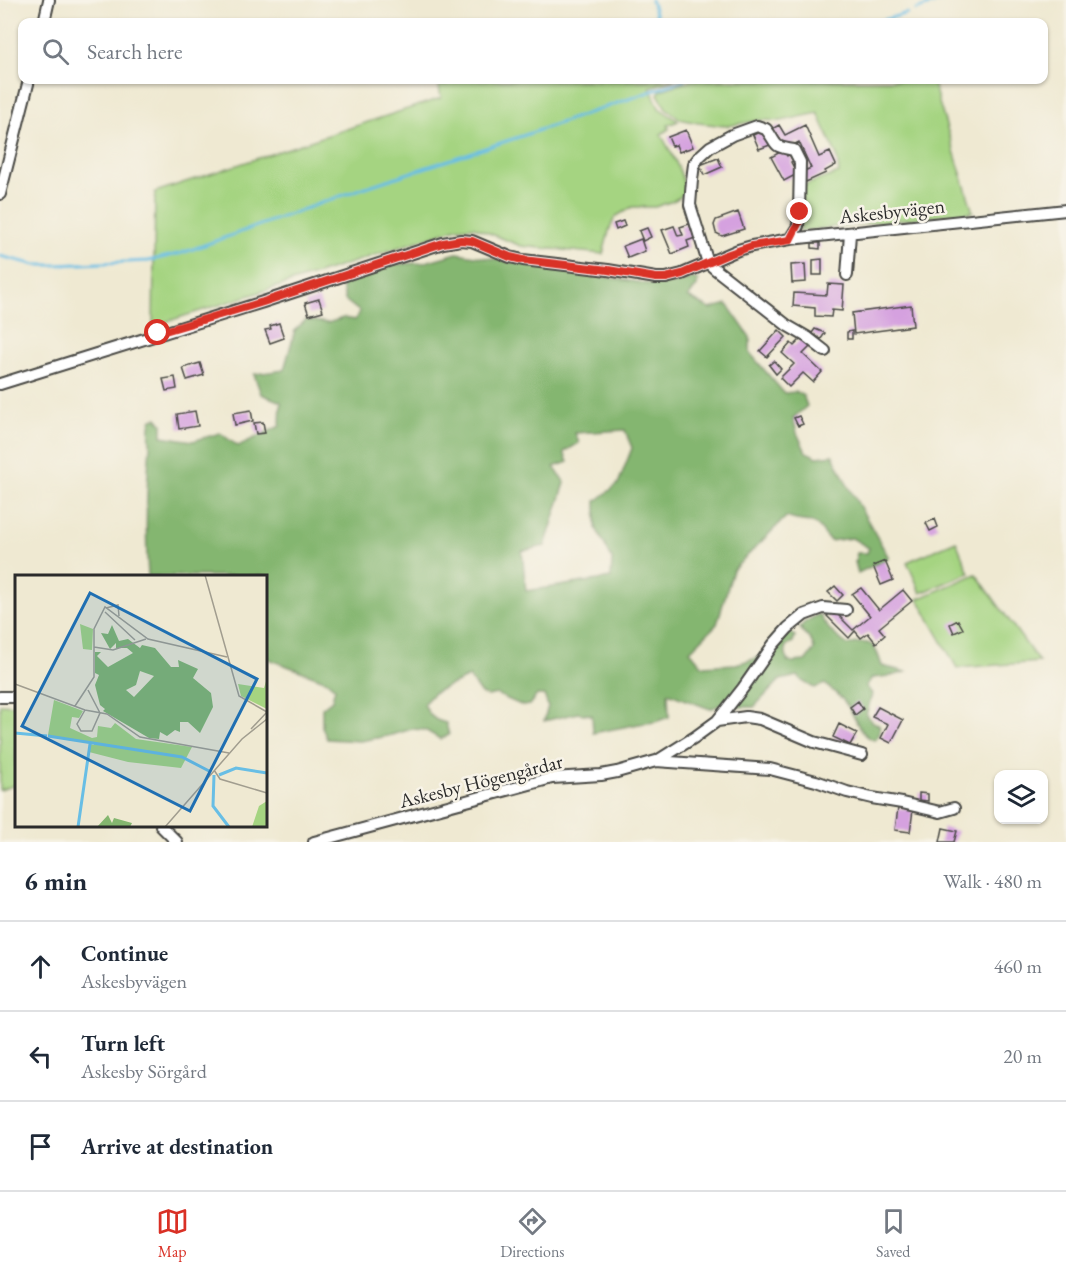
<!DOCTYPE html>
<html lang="en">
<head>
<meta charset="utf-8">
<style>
	body { margin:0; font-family:"EB Garamond",serif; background:#f2f2f3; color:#1f2937 }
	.controls { position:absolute; right:18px; bottom:18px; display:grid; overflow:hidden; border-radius:12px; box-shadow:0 2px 4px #0004 }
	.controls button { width:54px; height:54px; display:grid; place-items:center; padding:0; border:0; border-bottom:2px solid #e0e1e3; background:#fff; color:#1f2937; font:30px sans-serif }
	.stop { position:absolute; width:18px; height:18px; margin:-14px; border:4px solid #d93025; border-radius:50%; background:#fff }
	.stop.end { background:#d93025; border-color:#fff; box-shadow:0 2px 6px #0008 }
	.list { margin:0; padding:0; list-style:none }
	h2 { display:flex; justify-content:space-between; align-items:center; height:78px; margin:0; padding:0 24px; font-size:26px }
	h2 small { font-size:20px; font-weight:400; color:#747a83 }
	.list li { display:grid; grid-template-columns:39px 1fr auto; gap:18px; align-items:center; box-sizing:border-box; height:90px; padding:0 24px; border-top:2px solid #e0e1e3 }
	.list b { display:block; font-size:22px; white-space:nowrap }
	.list p { margin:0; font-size:20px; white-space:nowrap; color:#747a83 }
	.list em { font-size:20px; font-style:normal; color:#747a83 }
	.icon { flex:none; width:33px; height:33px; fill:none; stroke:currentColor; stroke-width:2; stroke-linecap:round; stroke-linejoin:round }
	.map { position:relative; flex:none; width:1066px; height:842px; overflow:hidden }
	.search { position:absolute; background:#fff; box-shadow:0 2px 4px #0004; left:18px; right:18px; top:18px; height:66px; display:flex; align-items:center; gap:15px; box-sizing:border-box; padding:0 21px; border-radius:12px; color:#747a83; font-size:22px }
	.sheet { height:348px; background:#fff }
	nav { display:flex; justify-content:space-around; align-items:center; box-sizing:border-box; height:84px; border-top:2px solid #e0e1e3; background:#fff; font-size:16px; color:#747a83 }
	nav a { display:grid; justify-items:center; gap:3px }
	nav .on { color:#d93025 }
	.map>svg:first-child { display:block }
	.green { fill:#a5d481; stroke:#688056; stroke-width:1.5 }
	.forest { fill:#84b66f; stroke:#58704d; stroke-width:1.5; fill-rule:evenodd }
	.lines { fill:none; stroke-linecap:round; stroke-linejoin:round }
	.stream { stroke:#68bee5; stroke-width:3 }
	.building { fill:#d5a1df }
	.minor-casing { stroke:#484844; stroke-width:14 }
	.minor { stroke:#fff; stroke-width:10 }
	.route { stroke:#d93025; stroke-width:8 }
	.labels { text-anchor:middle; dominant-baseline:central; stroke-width:5; stroke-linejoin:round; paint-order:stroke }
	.street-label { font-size:20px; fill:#2b2b2b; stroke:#f7f3e8 }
	.inset-river { fill:none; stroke:#68bee5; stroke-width:3 }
	.inset-road { fill:none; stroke:#a19d8f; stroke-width:1.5 }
	.view { fill:#1f6fb2; fill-opacity:0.15; stroke:#1f6fb2; stroke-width:3 }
	.inset-edge { fill:none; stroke:#2b2b2b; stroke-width:3 }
</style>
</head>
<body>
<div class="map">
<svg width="1066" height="842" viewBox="0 0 1066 842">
	<rect width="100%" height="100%" fill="#f7f3e8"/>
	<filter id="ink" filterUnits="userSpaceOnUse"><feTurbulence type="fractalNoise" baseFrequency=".0167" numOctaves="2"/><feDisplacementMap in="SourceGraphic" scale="12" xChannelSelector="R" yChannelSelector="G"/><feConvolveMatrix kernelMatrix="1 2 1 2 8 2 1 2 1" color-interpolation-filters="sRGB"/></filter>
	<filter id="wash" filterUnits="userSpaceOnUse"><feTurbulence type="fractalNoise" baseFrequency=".008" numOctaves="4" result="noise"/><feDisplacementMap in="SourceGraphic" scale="24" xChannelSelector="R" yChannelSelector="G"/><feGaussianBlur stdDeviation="1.35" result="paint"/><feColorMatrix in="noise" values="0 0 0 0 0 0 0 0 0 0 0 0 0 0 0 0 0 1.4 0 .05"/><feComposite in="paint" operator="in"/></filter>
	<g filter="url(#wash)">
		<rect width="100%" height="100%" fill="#efe9d2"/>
		<path class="green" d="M470,80H674L650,87L659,108L678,121L668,125L669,129L661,134C671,154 684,172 685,194L673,201L655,207H632L615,217L609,231L603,254L521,246L474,227L457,228L339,267L153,326L155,192L441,98L439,86Z
			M693,80H932L973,212L800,231L802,186L839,173L837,156L818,113L781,121L761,120L727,126L698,123L680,119L666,108L658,94L661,90Z
			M956,541L969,573L921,593L907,562Z
			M976,574L1039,662L957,668L918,599Z
			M0,704L16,705V785L0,790Z"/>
		<path class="forest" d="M457,253L649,284L674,283L692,278L698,280L697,286L688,297L710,309L727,304L750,337V353L784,393L796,392L803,395L807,406L793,418L797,433L806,452L817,457L833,455L848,486L889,558L858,573L855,562L857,553H867L869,548L852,538L830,541L817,525L810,522L796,520L786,517L733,570L717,624L690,651L703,666L736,664L754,659L767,654L789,632L795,636L793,642L787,645L785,648L787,661L793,662L805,661L814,650L813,645L809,637L803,632L800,627L805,622L819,614C826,628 835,636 848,645C872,638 875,644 882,666L906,672C895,676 883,677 872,678L866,686L872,694L866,715L873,722L879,725C881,732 880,735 874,740C858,734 856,717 847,705C842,697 832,690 825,684L814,688L802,681L798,676L780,680L754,707H734L723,704L710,709L668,693L669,717L655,722L639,724L593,733L592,715L578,713L544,721L548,706L544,695H537L529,705L523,706L496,694L488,696L481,694L469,677L435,692L424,703C428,715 433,720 446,723L449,735L440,739L425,730L412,729L388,736L360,741L327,739L322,727V708L332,700L335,688L327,681L266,658V576H148C145,531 146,491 150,446C150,437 148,426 152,419L157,418L162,424V436L193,441L220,433L238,446L280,426L281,402L261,394L254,374L284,370L295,330L306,320L328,323L343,318L355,320L360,312L345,300L341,282L396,264L422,263ZM625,430L632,448L618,484L596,501V528L612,559L611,578L526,591L522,551L545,546L565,483L554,467L568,462L564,452L579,443L575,433Z"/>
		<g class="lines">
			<path class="stream" d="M651,0L658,22
				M916,10L943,0
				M877,22L907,13
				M0,256L36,265H55L148,261L182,253L363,188L525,135L684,80"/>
		</g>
		<g id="blocks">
			<path class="building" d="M779,125L785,135L805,125L819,157L830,152L836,165L825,171L826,173L806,182L802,172L811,168L799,142L785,149L780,139L777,140L772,129Z
				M686,130L693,147L679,152L676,145L672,146L668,137Z
				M764,130L770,145L759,149L753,135Z
				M784,150L787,156L789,154L793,161L791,162L797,174L784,181L771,157Z
				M718,158L722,167L704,175L700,165Z
				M738,212L744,229L722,236L716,233L714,225L716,220Z
				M623,221L625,226L616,230L614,224Z
				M689,224L695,238L687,241L689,247L672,254L662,230L674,226L678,236L683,235L680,227Z
				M647,228L651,237L643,241L639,231Z
				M641,239L645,251L628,258L623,246Z
				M812,243H820V249L812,248Z
				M822,259V275H813V260Z
				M805,264L806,282L792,283L791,265Z
				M828,284L844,285L842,311L832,310L831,317L815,316V308L793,306L794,293L827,295Z
				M319,299L323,311L309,315L305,303Z
				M911,305L913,326L854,334L852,313Z
				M279,323L284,338L270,343L265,330L271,329L270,326Z
				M815,329L825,333L821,339L812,333Z
				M779,330L786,337L767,357L760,351Z
				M852,331V339H847V332Z
				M803,337L812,345L803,354L822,372L813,382L803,373L789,387L780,378L794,364L782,353L791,343L794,346Z
				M774,361L781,369L776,374L769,365Z
				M200,363L204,375L187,380L183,368Z
				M175,377L177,389L166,391L163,379Z
				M251,410L253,421L235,425L233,413Z
				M195,411L198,426L179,429L177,414Z
				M799,416L803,424L798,426L794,418Z
				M263,422L265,433L256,434L254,423Z
				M935,519L938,527L930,531L926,523Z
				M885,561L893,580L881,585L873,566Z
				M835,586L843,595L837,601L828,592Z
				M861,588L879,610L903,590L912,601L879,628L885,635L876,643L868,633L861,638L855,631L849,638L827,616L833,610L853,630L870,616L852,594Z
				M958,620L963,629L954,633L950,624Z
				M858,701L863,709L855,715L850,707Z
				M878,707L903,720L891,743L881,738L888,724L872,717Z
				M839,724L857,733L850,745L833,737Z
				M919,793L928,794V801L919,800Z
				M898,808L913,810L910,832L895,830Z
				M943,828L957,831L954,842H940Z"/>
		</g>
	</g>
	<g filter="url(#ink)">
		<use href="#blocks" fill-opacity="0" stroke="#484844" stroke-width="1.5"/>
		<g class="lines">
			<defs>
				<path id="minor" d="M44,22L49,0
					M0,194L29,80
					M790,239L798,226L799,212L800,162L794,150C770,146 779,145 766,129L757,126L732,135L710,147L700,156L694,164L692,180L690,205L708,263L715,269L788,326L807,337L825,351
					M847,275L850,234
					M0,384L263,302L443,243L461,240L472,241L510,257L523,260L608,270L656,278H666L682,274L738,250L752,246L790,239L1066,210
					M0,697H16
					M717,721L746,717L760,719L814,742L862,755
					M657,761L695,737L717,721L743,688L773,645L788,628L804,615L823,608L846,610
					M161,826L177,842
					M314,842L552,778L601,775L617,772L656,761L770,769L816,781L847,792L872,798L902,803L940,812L954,808"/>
			</defs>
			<use href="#minor" class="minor-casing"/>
			<use href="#minor" class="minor"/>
		</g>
	</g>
	<g class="lines" filter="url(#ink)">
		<path class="route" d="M158,333L263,302L443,243L461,240L472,241L510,257L523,260L608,270L656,278H666L682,274L726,255L752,246L790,240L799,222L800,212"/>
	</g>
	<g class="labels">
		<g class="street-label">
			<text transform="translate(892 211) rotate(-6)">Askesbyvägen</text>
			<text transform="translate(481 781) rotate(-14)">Askesby Högengårdar</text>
		</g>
	</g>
	<g transform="translate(15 575)">
		<rect width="252" height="252" fill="#efe9d2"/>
		<path d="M65,49L78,54L77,75L68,74ZM252,103V134L226,121L223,109L249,113ZM39,125L68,136L64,143L57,142L55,153L77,163L82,162L83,151L96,153L100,148L121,164L177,172L166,193L113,187L74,177L75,169L79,170V169L33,160ZM252,226V252H237L244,231Z" fill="#a5d481"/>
		<path d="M97,50L104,66L113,64L125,73L127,70L140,73L156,92H164L163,85L183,94L178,103L196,118L198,132L185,158L173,147H165V157L160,155L152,161L145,157L144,164L134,163L88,136L90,134L85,130L80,110L84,100L80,98V77H86L82,81L93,92L118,78L112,73H101V68L95,74L86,58L93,59ZM125,96L139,101L119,122L111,115L121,110ZM93,240L97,248L99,243L117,248L115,252H82Z" fill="#84b66f" fill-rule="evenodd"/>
		<path class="inset-river" d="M0,158L32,161M33,161L167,182L196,197M199,200L198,231L214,252M204,200L221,193L252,198M63,252L75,169"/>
		<path class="inset-road" d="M190,0L224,121L252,137M91,33L103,30L104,41M90,37L120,65M79,72L98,75L131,64M0,109L70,135L92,139L125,162L214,178M60,131L79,102V54L90,32L133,64L212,82M70,135L62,149L66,156H77L85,138L73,115M236,154L252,137M199,195L205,204L252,218M150,252L227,164L252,144"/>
		<path class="view" d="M75,18L242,104L175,236L7,151Z"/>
		<rect width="252" height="252" class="inset-edge"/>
	</g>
</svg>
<div class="controls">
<button><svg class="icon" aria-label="layers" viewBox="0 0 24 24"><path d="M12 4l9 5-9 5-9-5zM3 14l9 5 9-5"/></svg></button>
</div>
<div class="stop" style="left:158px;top:333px"></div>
<div class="stop end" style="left:800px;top:212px"></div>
<div class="search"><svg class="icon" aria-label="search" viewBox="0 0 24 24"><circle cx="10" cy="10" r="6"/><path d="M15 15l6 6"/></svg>Search here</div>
</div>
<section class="sheet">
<h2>6 min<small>Walk · 480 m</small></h2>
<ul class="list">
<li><svg class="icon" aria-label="ahead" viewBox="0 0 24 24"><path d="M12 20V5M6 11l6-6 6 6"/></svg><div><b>Continue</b><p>Askesbyvägen</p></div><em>460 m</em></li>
<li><svg class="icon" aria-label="left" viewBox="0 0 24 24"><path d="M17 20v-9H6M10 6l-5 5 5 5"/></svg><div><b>Turn left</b><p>Askesby Sörgård</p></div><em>20 m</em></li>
<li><svg class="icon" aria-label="arrive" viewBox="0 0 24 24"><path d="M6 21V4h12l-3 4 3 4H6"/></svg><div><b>Arrive at destination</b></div></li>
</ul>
</section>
<nav>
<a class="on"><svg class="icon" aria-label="map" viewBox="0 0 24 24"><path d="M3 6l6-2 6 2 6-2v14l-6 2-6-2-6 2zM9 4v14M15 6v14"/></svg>Map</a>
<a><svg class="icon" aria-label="directions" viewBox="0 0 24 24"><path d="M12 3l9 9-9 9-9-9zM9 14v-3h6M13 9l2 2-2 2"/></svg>Directions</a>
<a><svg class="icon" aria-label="saved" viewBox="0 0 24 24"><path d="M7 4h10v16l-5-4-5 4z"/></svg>Saved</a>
</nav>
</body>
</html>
